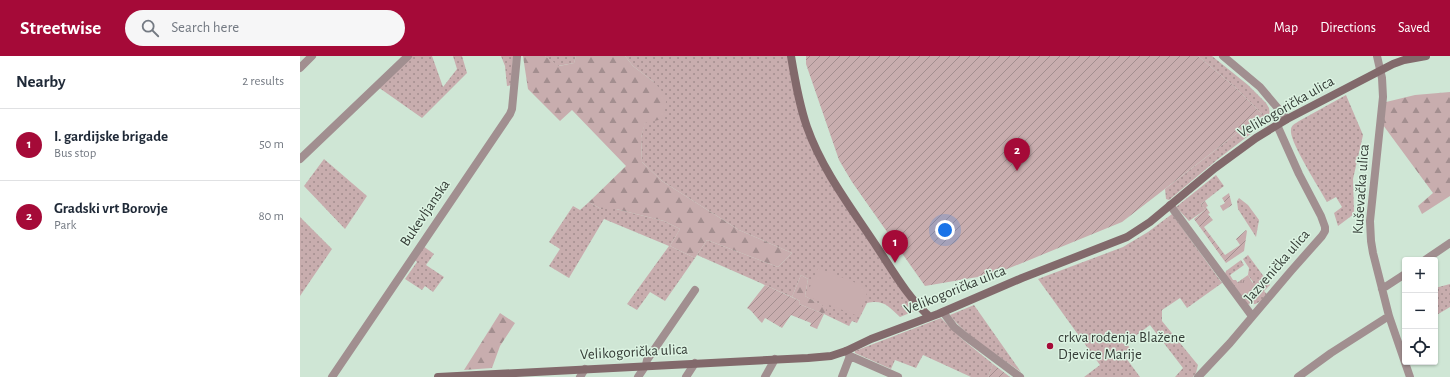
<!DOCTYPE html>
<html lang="en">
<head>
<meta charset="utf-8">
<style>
	body { margin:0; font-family:"Alegreya Sans",sans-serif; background:#f6f6f7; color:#1f2937 }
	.controls { position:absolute; right:12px; bottom:12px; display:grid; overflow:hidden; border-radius:4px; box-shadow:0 1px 3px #0004 }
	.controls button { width:36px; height:36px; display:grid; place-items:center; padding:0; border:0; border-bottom:1px solid #e0e1e3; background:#fff; color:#1f2937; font:20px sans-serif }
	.you { position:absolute; left:645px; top:174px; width:14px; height:14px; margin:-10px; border:3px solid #fff; border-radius:50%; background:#1a73e8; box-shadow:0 0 0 6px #1a73e833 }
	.badge { display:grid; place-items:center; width:26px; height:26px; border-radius:50%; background:#a50a38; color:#fff; font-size:13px; font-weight:700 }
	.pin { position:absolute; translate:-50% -33px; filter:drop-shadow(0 1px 2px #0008) }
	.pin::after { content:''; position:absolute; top:21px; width:14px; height:12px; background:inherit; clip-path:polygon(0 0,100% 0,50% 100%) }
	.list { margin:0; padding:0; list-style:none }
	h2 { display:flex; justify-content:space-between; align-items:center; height:52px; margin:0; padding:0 16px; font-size:17px }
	h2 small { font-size:13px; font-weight:400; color:#747a83 }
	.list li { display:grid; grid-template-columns:26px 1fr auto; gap:12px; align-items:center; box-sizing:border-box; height:72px; padding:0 16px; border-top:1px solid #e0e1e3 }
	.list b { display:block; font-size:15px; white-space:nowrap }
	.list p { margin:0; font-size:13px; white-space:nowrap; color:#747a83 }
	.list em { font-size:13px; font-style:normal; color:#747a83 }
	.icon { flex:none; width:22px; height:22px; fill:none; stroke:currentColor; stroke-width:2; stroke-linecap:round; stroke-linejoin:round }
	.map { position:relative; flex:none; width:1150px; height:321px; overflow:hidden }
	header { display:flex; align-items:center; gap:24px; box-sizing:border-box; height:56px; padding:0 20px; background:#a50a38; color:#fff }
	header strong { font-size:19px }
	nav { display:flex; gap:22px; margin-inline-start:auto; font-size:14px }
	.search { width:280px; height:36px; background:#f6f6f7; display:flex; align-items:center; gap:10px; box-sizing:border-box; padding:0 14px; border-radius:22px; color:#747a83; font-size:15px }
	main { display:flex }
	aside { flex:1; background:#fff }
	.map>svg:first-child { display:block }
	.grass { fill:url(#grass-dots) }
	.forest { fill:url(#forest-firs) }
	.park { fill:url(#park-tufts) }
	.garden { fill:url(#garden-furrows) }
	.pitch { fill:#c8adae }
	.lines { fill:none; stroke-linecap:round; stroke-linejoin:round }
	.street { stroke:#a18f90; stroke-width:8 }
	.secondary { stroke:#82696b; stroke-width:8 }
	.poi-dot { fill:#a50a38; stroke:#dcf3e2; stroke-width:1.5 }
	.labels { text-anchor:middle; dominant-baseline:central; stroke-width:3; stroke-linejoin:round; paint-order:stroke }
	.street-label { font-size:15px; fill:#363e38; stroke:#dcf3e2 }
	.poi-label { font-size:15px; fill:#363e38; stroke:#dcf3e2; text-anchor:start }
</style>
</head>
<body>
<header>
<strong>Streetwise</strong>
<div class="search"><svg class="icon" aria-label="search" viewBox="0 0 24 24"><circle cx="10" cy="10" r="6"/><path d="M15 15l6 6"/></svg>Search here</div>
<nav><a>Map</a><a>Directions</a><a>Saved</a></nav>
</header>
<main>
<aside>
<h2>Nearby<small>2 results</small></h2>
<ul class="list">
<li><span class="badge">1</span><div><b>I. gardijske brigade</b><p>Bus stop</p></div><em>50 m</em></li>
<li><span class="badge">2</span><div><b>Gradski vrt Borovje</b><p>Park</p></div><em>80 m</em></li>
</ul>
</aside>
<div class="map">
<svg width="1150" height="321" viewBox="0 0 1150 321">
	<defs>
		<pattern id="grass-dots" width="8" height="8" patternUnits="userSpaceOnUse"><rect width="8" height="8" fill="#c8adae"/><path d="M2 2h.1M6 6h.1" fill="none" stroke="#a38e8f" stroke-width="1.8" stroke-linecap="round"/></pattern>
		<pattern id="forest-firs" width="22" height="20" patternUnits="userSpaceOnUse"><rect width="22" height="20" fill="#c8adae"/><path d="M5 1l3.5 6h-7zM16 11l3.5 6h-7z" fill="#a38e8f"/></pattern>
		<pattern id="park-tufts" width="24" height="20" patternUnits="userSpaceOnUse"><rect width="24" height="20" fill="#c8adae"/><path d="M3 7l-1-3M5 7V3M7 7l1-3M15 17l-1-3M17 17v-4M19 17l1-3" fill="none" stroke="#a38e8f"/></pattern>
		<pattern id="garden-furrows" width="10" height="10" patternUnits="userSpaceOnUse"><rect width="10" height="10" fill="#c8adae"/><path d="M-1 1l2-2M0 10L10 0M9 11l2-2" fill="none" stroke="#a38e8f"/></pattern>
	</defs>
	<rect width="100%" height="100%" fill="#cfe6d5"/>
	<path class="grass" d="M111,0H132L143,31L157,13L153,0H162L167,17L122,62L78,31Z
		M201,0H213L212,29L207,30L205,10Z
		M245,0H276L274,7L258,10Z
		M325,0H488L506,75L589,216L617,254L600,261C589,251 584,243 567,247L557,267L552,265L549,270L524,258L526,252L505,240L508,223L501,219L492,241L397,199L407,184L478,211L492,197L439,174L362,125L342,106L341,82L354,26L333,10Z
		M898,0H912L948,29L966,47L969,52L970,60L960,69L961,70L918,103L869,144L866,143L865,133L962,58L935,31Z
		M1046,39L1063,79L1053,123L1054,158L1038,170L1034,157L1042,151L1036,141L1027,146C1020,133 989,85 991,74C991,69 995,68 999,65Z
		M24,103L67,140L45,173L4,130Z
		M916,119L924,130L901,148L905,154L889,165L876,151Z
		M939,142L948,149L959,164L956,181L938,153L937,145Z
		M289,146L301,153H316L364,165L380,173L370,190L395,202L365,245L350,236L337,254L327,248L369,190L304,163L269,222L249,210L260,193L249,186L273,150L280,154Z
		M872,158L922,227L887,252L880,242L862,254V265L898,309L896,317L893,321H875L883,312L850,269L826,287L833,296L826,302L840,321H784L800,309L738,223L823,191L848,176Z
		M0,161L32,193L0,240Z
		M123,190L134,198L126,209L144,221L133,236L125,230L122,234L105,223L117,206L114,203Z
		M948,199L970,229L964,235L967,238C961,245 957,250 947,248L942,240L945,238L953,226L948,219L949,212L943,203Z
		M941,204L944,209L930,219L933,224H936L938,227L937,232L935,233L925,218L926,215Z
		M1150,228V251L1135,260V232Z
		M674,249L721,316C700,301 665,280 650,259Z
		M641,262L662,283L693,308L688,321H671L623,299L616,312L595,304L591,313L555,297V295Z"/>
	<path class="forest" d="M223,0H245L259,10L274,7L276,0H325L333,10L354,26L366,40V46L363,63L345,67L341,82L342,106L362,125L439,174L492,197L478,211L407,184L395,202L370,190L380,173L364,165L316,153H301L289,146L326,110L272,54L260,65L228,33Z
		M1150,36V140L1122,158L1118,150L1133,137L1083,69L1086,46L1115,39Z
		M501,219L508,223L505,240L527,252L524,258L499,248L500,245L492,241Z
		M200,257L215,267L200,290L192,312L164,314Z"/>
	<path class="park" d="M948,219L956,233L949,239L945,238L942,240L936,233L938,226Z"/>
	<path class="garden" d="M506,0H898L935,31L962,58L822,166L695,218L625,230L552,126L539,104L506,8Z
		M929,137L932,149L923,155L920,150L925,147L922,142Z
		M905,145L908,150L906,151L910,157L908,158L913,164L904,171L925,199L940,189L936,183L946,174L947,175L944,195L926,207L894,163L905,154L901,148Z
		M465,229L500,245L499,248L524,258L517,273L510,270L511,267L491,259L482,272L465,262L462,267C456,262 454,256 447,252Z
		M693,308L710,321H688Z"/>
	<path class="pitch" d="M518,212L569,232L558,260L506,240Z"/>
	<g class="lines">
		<path class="street" d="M923,0L960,31L987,63
			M1077,0L1082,22L1083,41L1070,165L1071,185L1073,197L1089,260L1110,321
			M0,12L12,0
			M0,103L108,0
			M870,149L952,260
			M1125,204L1150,187
			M1082,233L1105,218
			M643,256L654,271L665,280L720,321
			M546,295L550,300L598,321
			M32,321L210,58L212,53L217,0
			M280,321L285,313
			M338,321L346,309L347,304L395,234
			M386,321L395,307
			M465,321L475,303
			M542,321L550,300
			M898,321L930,287L991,215L1022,180L1025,175V171L1021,160L999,118L977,69
			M998,321L1031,297L1089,260"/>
		<path class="secondary" d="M491,0C495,24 499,48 507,71C522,114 552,153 577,191C593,215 608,242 630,261
			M138,321L508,302L531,300L546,295L571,283L638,258L722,222L827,181L850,166L915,112L956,82L987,63L1093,8L1104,4L1126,0"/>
	</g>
	<circle class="poi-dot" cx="750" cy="290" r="4"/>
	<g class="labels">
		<g class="street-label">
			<text transform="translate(986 51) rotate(-30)">Velikogorička ulica</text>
			<text transform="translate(1061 133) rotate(-86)">Kuševačka ulica</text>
			<text transform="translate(125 157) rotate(-56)">Bukevljanska</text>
			<text transform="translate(977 210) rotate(-49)">Jazvenička ulica</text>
			<text transform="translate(655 234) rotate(-22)">Velikogorička ulica</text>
			<text transform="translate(334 296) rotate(-3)">Velikogorička ulica</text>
		</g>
		<g class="poi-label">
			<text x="758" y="281">crkva rođenja Blažene<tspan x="758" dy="17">Djevice Marije</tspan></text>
		</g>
	</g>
</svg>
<div class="controls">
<button>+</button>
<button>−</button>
<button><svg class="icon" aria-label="locate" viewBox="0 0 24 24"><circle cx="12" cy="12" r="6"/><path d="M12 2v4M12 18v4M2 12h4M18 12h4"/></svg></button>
</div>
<div class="you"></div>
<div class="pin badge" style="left:595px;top:207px">1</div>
<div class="pin badge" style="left:717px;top:115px">2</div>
</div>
</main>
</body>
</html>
